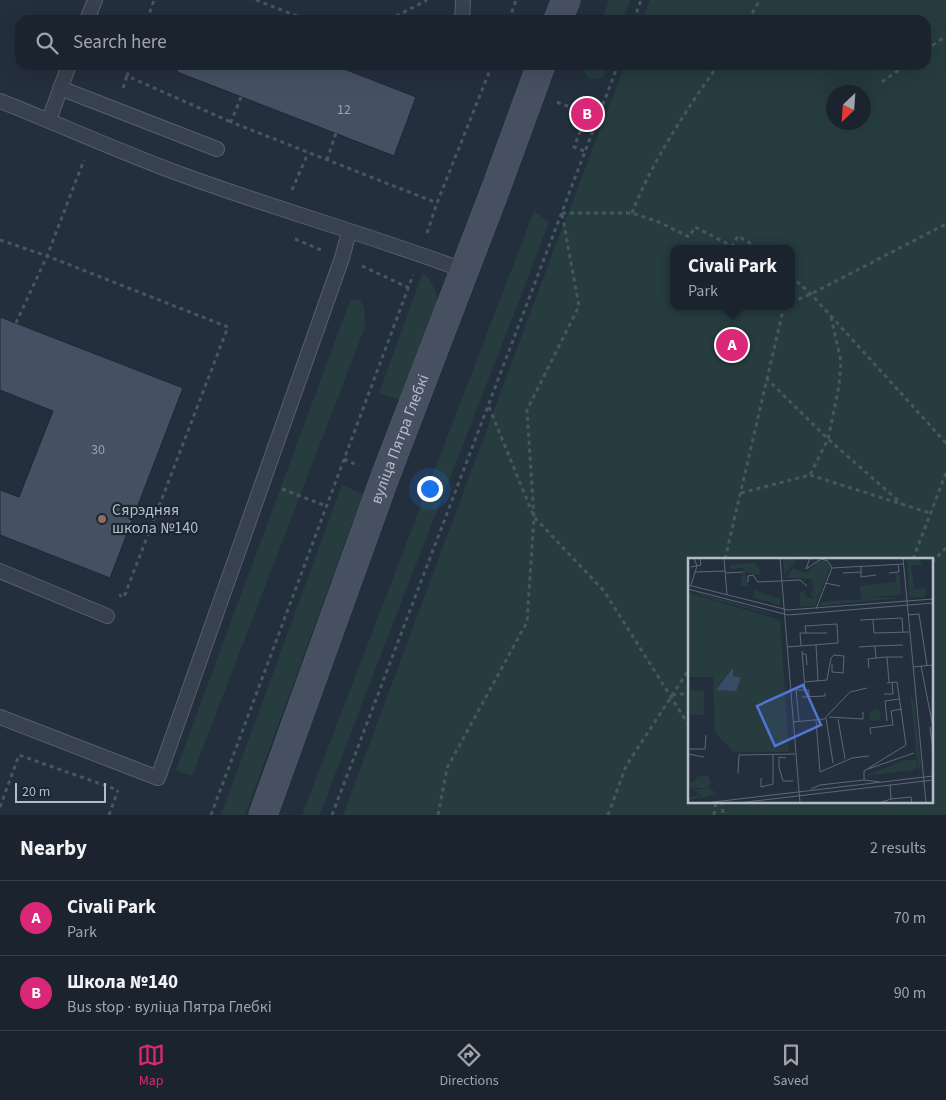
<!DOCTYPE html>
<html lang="en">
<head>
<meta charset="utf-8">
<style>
	body { margin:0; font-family:"Source Sans 3",sans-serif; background:#282f3a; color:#f1f3f6 }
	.compass { position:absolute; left:826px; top:85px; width:45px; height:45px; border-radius:50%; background:#1b232e; box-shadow:0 5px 20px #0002; rotate:205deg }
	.scale { position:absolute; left:15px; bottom:12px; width:91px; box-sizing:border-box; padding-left:5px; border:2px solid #b4bcc9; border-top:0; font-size:14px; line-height:18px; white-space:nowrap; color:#b4bcc9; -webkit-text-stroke:4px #1d2633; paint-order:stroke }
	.you { position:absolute; left:429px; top:488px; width:18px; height:18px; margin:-12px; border:4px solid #fff; border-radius:50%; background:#1a73e8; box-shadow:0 0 0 8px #1a73e833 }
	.badge { display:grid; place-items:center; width:32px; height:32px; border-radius:50%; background:#db2777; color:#fff; font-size:16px; font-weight:700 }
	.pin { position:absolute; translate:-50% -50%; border:2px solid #fff; box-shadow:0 1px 5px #0006 }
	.popup { position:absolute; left:670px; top:245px; width:125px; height:65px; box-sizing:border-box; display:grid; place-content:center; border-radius:10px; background:#1b232e; filter:drop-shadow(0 1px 4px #0005); font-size:16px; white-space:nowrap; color:#a0a4aa }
	.popup b { font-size:19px; color:#f1f3f6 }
	.popup::after { content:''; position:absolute; left:50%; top:100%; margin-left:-10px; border:10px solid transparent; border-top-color:#1b232e }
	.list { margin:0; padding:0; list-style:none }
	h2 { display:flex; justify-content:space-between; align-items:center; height:65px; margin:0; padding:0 20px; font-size:21px }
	h2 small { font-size:16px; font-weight:400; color:#a0a4aa }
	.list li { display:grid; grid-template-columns:32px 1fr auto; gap:15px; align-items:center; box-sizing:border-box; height:75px; padding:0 20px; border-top:1px solid #39404a }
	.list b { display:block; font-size:19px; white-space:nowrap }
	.list p { margin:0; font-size:16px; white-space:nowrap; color:#a0a4aa }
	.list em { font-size:16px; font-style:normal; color:#a0a4aa }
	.icon { flex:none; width:28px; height:28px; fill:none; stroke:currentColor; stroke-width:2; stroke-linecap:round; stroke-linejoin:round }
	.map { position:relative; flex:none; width:946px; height:815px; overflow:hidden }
	.search { position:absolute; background:#1b232e; box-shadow:0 5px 20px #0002; left:15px; right:15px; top:15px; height:55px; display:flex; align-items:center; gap:12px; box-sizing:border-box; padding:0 18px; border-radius:15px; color:#a0a4aa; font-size:19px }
	.sheet { height:215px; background:#1b232e }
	nav { display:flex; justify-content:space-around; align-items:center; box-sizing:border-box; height:70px; border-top:1px solid #39404a; background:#1b232e; font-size:14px; color:#a0a4aa }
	nav a { display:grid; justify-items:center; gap:2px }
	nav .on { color:#db2777 }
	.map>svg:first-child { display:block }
	.green { fill:#263c3f; fill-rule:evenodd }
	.building { fill:#455162; stroke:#1f2835 }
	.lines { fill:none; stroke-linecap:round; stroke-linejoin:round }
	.lane-casing { stroke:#565f6c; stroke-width:16 }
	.secondary-casing { stroke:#565f6c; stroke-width:29 }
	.path { stroke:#44595c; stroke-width:3; stroke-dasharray:4 4; stroke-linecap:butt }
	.lane { stroke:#38414e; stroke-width:14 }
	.secondary { stroke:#465061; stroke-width:28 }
	.education-dot { fill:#8d6e63; stroke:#1d2633; stroke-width:2 }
	.labels { text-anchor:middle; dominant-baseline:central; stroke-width:4.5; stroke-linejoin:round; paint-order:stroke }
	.number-label { font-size:14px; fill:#98a1af }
	.street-label { font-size:16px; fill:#b4bcc9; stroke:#1d2633 }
	.poi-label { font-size:16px; fill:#b4bcc9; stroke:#1d2633; text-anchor:start }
	.inset-road { fill:none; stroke:#5e6776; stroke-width:1 }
	.view { fill:#5274d3; fill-opacity:0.15; stroke:#5274d3; stroke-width:2.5 }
	.inset-edge { fill:none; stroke:#b4bcc9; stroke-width:2.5 }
</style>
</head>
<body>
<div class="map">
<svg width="946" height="815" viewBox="0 0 946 815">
	<rect width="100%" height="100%" fill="#242f3e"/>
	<path class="green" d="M609,0H630L623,20H602Z
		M650,0H946V815H343L553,252L625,65H926V20H642ZM834,92H864V122H834ZM673,249H791V306H673ZM690,559H932V801H690Z
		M585,65H608L603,78L589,79L583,68Z
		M534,211L549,222C474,420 394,616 320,815H302Z
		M423,272C433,282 436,292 439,305L403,401L379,393Z
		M359,299L364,307L365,327L192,776L176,770L350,301Z
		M342,485L363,494L245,815H221Z"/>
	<path class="building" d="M180,65H334L416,97L394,156L177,72Z
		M0,317L183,388L110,578L0,535V490L19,497L53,411L0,390Z"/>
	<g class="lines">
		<defs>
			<path id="lane" d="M87,20L95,0
				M462,20L463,0
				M60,88L217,149
				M0,101C58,124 114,149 172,171C268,207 367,234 463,270
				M49,120L69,65
				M0,571L107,616
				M0,717L158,778L342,258L349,232"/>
			<g id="secondary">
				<path d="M558,20L566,0"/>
				<path id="s1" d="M263,815L385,477L496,188L541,65"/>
			</g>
		</defs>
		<use href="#lane" class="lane-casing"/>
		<use href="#secondary" class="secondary-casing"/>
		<path class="path" d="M256,0L307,20
			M147,20L154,0
			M389,20L427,0
			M509,20L516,0
			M634,20L641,0
			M748,20L760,0
			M926,50L946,36
			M131,65L127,76L231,122
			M882,82L906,65
			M123,88L127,76
			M241,97L231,122L437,203
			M557,102L587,114
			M584,151L574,147L593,99L604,103
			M327,160L336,133
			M292,190L308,153
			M562,213H632L659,222L689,237L695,227L732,246L738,236L760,249
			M632,213C651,163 687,109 718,65
			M427,233L437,203L492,65
			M295,239L321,250
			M0,240L47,256L228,327L124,597L119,595
			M362,266L409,288
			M791,276L811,294L946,443
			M791,302L811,294L946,224
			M16,323L47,256L84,160
			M766,378L828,439L902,504
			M489,407L534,517L604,591L690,727
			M344,459L359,466
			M810,475L930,513
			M282,489L326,506
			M741,493L810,475L828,439L839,386L841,361L831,317
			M725,559L784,306
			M913,559L946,473
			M932,562L946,548
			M672,695L690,693
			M722,801L723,815
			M0,807L19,755L118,790
			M109,815L118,790
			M211,815L413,275
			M332,815L618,65
			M438,815L447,768L527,622L534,517L527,410L579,306L562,214
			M608,815L626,766L690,668
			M714,815L716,801"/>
		<use href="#lane" class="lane"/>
		<use href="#secondary" class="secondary"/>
	</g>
	<circle class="education-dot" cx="102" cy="519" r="5"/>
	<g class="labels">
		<g class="number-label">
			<text x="344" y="110">12</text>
			<text x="98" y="450">30</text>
		</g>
		<g class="street-label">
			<text stroke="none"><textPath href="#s1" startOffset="400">вуліца Пятра Глебкі</textPath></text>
		</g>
		<g class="poi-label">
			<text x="112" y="510">Сярэдняя<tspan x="112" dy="18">школа №140</tspan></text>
		</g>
	</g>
	<g transform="translate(688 558)">
		<rect width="245" height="245" fill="#242f3e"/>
		<path d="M95,0H110L96,17ZM231,0L234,7H223L226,30H221L219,1ZM132,2L139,4L143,10L139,14H141L131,37H127L131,39L127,48L114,49L113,46L112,49V34L117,33L118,40H126L122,35L131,27L125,32L124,21L98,20L105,10L118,15ZM65,5L71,9L72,17L57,14L60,29L52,27L56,10L42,11V7ZM208,15L212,17L213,37L182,39L212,40L131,48L133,44L173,41L172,28L208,24ZM235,30L238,32L236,39H221V31ZM0,32L68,51L88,58L20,40ZM66,32L83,38L84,41V38L92,41V47L66,40ZM0,35L92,62L101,194H45L27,174L25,119H0ZM225,131L233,208L230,212L222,133L226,145ZM2,132L16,133V157H1ZM181 157a6 6 0 1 1 12 0a6 6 0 1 1-12 0ZM217,202H228L229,209L225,212L177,218ZM20,217L23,224L20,230H2L0,222L5,224L10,218L14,222L11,218ZM22,230L29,236L13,240L11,233V240L0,242V240L10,237L9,233L1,232Z" fill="#263c3f"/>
		<path d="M45,110V118L53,120L48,133L28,132Z" fill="#394c67"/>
		<path class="inset-road" d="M36,0L39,37M53,0H71M92,0L112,245M122,0L118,11L133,1L140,3L144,10M215,0L238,245M173,8V19L188,17M3,9L13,7L12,0M144,10L216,6M7,14L38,13M38,15L55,14M155,15L173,14M201,15L211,14L210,6M60,24V18L65,17L70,24M70,24L112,22L119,28M137,25L152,28M0,27L100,52L245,41M3,27L9,8L6,0M0,31L100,57L245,45M128,51L144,10M220,57L231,56L239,107M172,62L214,60L215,74M185,62L186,75L221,74M128,87L130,123M113,88L112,75H139M99,89L150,85L149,66L117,68L118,75M171,89L187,88M114,93L117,132M114,96H118L119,107M199,99H215M233,108L245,169M225,109L245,107M181,110L180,101L188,100M116,124L139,122L143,100L146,97L156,98L155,115L144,114V106M201,124L199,99L188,100L187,88L215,87M196,136H205L204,124M114,139L137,138V135M141,159L175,161V154M138,160L145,205M150,161L157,201M128,162L132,214L164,200L181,198M111,163L108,132H121V139M199,163L197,143L211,141M105,164L136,161L162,134L179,130M242,169L245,192M183,176L182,170L205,167L203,153L214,151M0,191H17L18,177M0,196L16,199M91,209L95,223H105M91,209V199L98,200M180,211L226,195M50,215L51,197L107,196M73,220V229L85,226V196M176,222V213L218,187L209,124L199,125M123,231L132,227L176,222L192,224M203,241L223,239L224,245M17,245L245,218M50,245L245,222M191,245L203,241L202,227"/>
		<path class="view" d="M115,127L133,167L87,188L69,148Z"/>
		<rect width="245" height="245" class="inset-edge"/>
	</g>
</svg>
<svg class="compass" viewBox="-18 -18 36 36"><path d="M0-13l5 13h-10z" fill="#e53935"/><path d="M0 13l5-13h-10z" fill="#a0a4aa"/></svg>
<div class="scale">20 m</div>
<div class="you"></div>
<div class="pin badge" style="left:732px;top:345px">A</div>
<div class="popup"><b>Civali Park</b>Park</div>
<div class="pin badge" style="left:587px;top:114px">B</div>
<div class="search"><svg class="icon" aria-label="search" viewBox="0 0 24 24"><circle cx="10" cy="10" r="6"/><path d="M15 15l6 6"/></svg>Search here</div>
</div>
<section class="sheet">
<h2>Nearby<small>2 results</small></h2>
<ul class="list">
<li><span class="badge">A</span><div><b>Civali Park</b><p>Park</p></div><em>70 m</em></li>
<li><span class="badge">B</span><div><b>Школа №140</b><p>Bus stop · вуліца Пятра Глебкі</p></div><em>90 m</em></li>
</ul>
</section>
<nav>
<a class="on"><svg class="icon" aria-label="map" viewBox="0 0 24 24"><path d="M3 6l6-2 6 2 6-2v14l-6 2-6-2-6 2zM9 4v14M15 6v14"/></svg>Map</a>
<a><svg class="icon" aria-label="directions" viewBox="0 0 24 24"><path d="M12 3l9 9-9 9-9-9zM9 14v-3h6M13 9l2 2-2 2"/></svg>Directions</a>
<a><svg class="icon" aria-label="saved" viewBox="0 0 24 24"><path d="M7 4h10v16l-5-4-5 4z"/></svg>Saved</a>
</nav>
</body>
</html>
